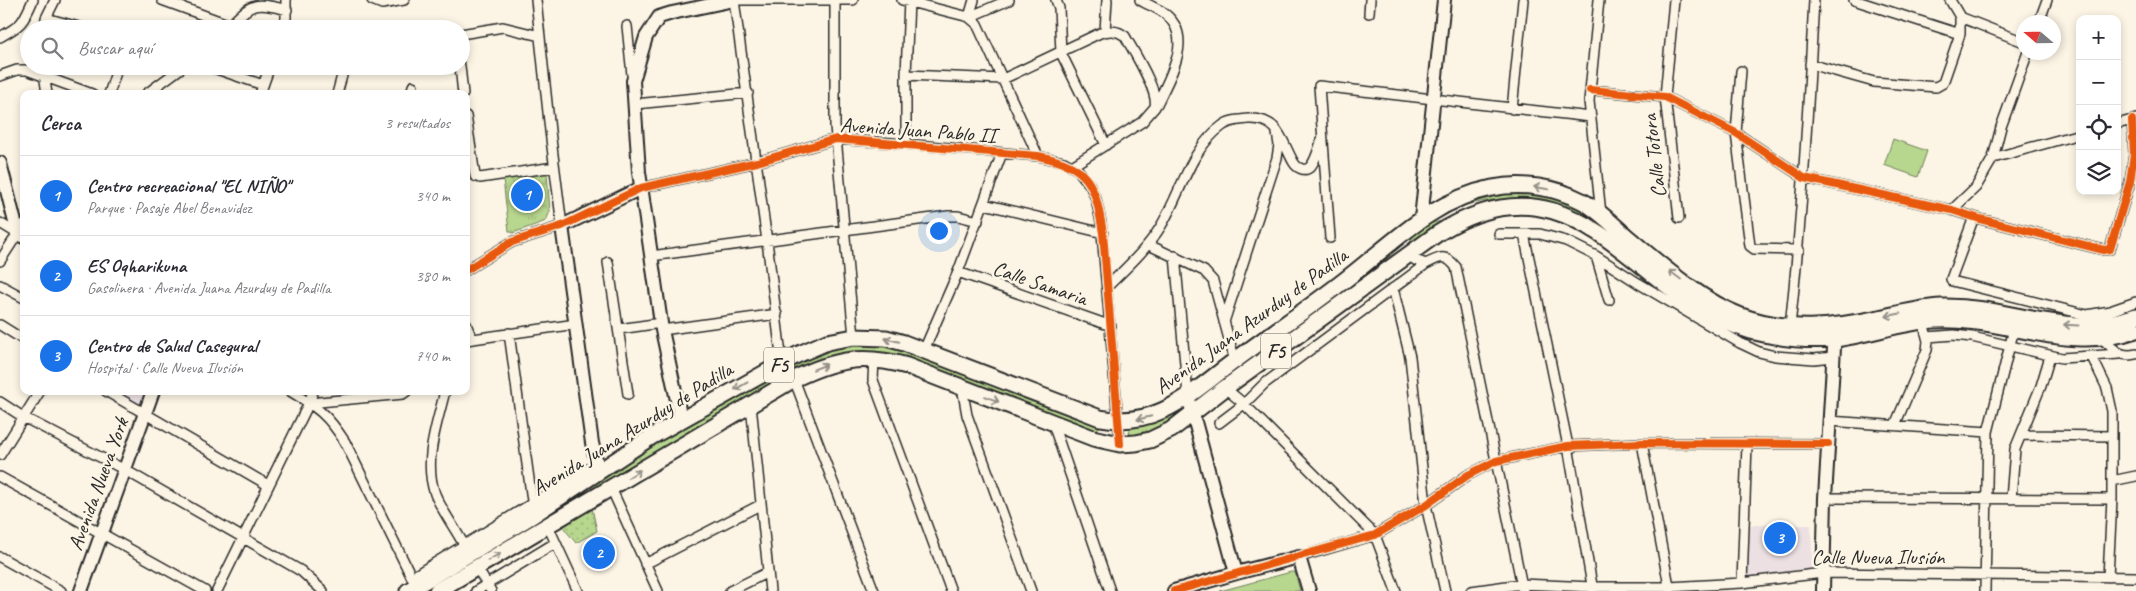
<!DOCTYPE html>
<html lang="es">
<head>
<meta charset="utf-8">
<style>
	body { margin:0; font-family:Caveat,sans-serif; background:#f7f7f7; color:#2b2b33 }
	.controls { position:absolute; right:15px; top:15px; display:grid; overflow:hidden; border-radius:10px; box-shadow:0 2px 8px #0003 }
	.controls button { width:45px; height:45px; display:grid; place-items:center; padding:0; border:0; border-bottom:1px solid #e1e1e2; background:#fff; color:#2b2b33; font:25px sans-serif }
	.compass { position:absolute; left:2016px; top:15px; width:45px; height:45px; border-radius:50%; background:#fff; box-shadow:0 2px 8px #0003; rotate:290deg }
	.you { position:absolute; left:938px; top:230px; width:18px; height:18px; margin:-12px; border:4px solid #fff; border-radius:50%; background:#1a73e8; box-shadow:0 0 0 8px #1a73e833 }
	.badge { display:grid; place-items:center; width:32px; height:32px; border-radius:50%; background:#1a73e8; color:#fff; font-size:16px; font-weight:700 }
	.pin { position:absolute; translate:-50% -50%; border:2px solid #fff; box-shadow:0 1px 5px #0006 }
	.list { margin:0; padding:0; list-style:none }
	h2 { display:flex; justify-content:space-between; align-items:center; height:65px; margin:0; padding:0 20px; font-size:21px }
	h2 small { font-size:16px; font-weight:400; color:#7c7c81 }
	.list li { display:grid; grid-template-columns:32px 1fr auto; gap:15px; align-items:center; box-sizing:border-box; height:80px; padding:0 20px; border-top:1px solid #e1e1e2 }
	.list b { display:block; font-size:19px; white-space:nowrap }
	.list p { margin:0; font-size:16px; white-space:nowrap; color:#7c7c81 }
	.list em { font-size:16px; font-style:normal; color:#7c7c81 }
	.icon { flex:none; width:28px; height:28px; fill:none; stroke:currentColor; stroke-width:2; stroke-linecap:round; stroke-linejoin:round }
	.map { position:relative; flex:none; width:2136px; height:591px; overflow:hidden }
	.search { position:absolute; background:#fff; box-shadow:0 2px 8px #0003; left:20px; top:20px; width:450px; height:55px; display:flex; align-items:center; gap:12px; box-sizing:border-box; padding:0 18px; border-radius:28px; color:#7c7c81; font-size:19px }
	.panel { position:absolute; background:#fff; box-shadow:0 2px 8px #0003; left:20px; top:90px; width:450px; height:305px; border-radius:10px }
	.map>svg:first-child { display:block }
	.built { fill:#ece0e3 }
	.grass { fill:url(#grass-dots); stroke:#71805c }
	.park { fill:url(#park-tufts); stroke:#71805c }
	.pitch { fill:#b7d68e; stroke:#71805c }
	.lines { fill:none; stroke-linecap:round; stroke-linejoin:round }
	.street-casing { stroke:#2b2b2b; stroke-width:12 }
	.secondary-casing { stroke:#2b2b2b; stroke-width:16 }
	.highway-casing { stroke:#2b2b2b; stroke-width:19 }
	.street { stroke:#fcf5e5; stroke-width:9 }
	.secondary { stroke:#fcf5e5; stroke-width:12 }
	.highway { stroke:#fcf5e5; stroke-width:15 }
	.cycleway-casing { stroke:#fcf5e5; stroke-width:11 }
	.cycleway { stroke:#e8590c; stroke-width:8 }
	.oneway { stroke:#949088 }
	.labels { text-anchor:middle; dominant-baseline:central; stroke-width:5; stroke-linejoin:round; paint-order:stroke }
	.shield { fill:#fcf5e5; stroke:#6a6863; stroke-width:1 }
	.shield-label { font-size:20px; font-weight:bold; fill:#2b2b2b }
	.street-label { font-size:21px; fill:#2b2b2b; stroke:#fcf5e5 }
</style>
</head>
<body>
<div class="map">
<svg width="2136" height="591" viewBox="0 0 2136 591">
	<defs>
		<pattern id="grass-dots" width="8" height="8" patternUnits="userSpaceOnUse" patternTransform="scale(1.25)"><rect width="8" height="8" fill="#b7d68e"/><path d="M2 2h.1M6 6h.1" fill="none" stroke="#9eb87b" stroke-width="1.8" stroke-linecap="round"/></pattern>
		<pattern id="park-tufts" width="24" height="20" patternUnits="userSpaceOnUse" patternTransform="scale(1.25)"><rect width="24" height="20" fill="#b7d68e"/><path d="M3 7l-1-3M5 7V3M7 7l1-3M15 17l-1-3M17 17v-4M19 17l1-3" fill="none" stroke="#9eb87b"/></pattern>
	</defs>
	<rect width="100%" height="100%" fill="#fcf5e5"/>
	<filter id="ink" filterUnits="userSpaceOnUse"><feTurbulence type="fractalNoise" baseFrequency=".02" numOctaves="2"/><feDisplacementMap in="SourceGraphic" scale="10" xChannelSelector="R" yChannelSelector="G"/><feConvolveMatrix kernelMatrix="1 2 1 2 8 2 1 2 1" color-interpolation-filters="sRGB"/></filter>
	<g filter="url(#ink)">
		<path class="built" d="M115,391H147L142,404H136Z
			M1748,525H1811L1812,566L1808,569L1750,577L1747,574Z"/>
		<path class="grass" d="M592,508L597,531L576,543L563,527Z"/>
		<path class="park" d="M547,173L550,211L546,221L513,233L509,231L503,179Z
			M1531,190L1572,202L1635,248L1502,201L1492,200L1469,204L1438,217C1473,194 1491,194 1531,190Z
			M1474,207L1481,208L1374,273L1408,245L1418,229L1425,224L1443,221Z
			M1408,236L1402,245L1341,298L1204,395H1201Z
			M860,343H885L1101,426L1094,431L1008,399L844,355L594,492L590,485L651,445L800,361L840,346Z
			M1179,410L1182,413L1180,417L1145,436L1133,438L1130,435L1129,431L1133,426Z
			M539,521L541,524L428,591H418Z"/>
		<path class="pitch" d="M1893,139L1927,151L1918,177L1884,165Z
			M1291,572H1295L1300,591H1220Z"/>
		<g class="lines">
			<defs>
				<path id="street" d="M162,0L230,25
					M372,0L382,4L404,0
					M835,0V126L854,337
					M902,0L969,17L977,24L1038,156
					M1056,0L1059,8L1061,53L1106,145
					M1140,0C1147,4 1154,7 1161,11C1197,34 1170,76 1157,104
					M1599,0L1589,101L1601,214
					M1674,0L1665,97L1679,218
					M1854,0L1960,34
					M1369,13L1370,0
					M969,17L1009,0
					M969,17L974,0
					M1960,17L2024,42
					M46,18L86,29
					M2039,22L2047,0
					M627,26L632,75
					M45,29L46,18L55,0
					M226,29C251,5 251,0 287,10
					M283,29L286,18V0
					M1105,31L1107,0
					M461,34L503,27L540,36
					M0,37C22,25 23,23 33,0
					M1810,64L1874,82L1936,87L1943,83L1960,34V17L1950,0
					M43,66L47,94
					M208,66L263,85
					M460,66L463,94
					M1741,71L1736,133L1750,246L1754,249L1799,250
					M906,75L1003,79L1100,33C1110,30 1117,30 1125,36C1133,51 1159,91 1155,107L1142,122L1072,166
					M0,76L17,70H27L92,94
					M1590,90L1665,97L1736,133L1804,178L1952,210L1980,219L2104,250L2110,249L2130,182L2134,154L2132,120
					M109,94L118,66
					M146,94L184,66
					M260,94L270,66
					M337,94L343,72
					M411,94L413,86
					M635,104L748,93
					M1512,109L1523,0
					M466,116L475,176L480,178L554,167
					M2117,124L2136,119
					M906,144V75L909,0
					M1993,158L2080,134
					M641,188L757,162L836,139L906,144L1038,156L1064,162L1078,170L1090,185L1096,199L1101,222L1120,444
					M984,204L1103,233
					M1952,210L1976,187L1993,158L2001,127L2028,52
					M1974,217L1951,279L1952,281L2087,315L2110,311L2136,302
					M0,223L18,234
					M1499,234H1540L1566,241L1596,256L1638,283L1740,343L1759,352L1775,356L1814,359L1833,357
					M1524,234L1568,446L1593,591
					M1330,238L1319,86L1591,117
					M1149,245L1204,271L1213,281L1235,361
					M1409,254L1415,260L1426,264C1440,257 1445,253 1456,267L1523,591
					M651,256L948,216H958L978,221
					M1175,256L1188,396
					M1596,256L1609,300
					M0,261L24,224
					M608,262L628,394
					M466,270L512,242L562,226L550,131L536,0
					M958,272L1111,326
					M0,285L24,298
					M1108,286C1127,267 1147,249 1161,226C1181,193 1190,149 1222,126C1229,120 1240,120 1248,119C1280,117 1282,143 1294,163C1297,168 1305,172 1310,167C1316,161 1319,147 1322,139
					M1393,288L1410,357L1426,505L1445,591
					M1224,322L1277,158L1279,145L1277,133
					M466,324L472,339
					M0,325L24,340
					M1790,326C1802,218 1808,109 1814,0
					M619,329L661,323
					M662,330L777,314
					M509,333L533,508
					M1927,337L1954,335L1972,337L2062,358L2119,354
					M2102,338C2113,349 2120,358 2136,354
					M466,340L576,324
					M924,350L958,272L1002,153
					M2092,357L2107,388L2112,411V499L2108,577
					M874,359L873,380L951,591
					M782,363L767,241L734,0H853
					M794,379L874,591
					M962,387L967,415L1031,591
					M1225,388L1244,404L1375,535L1396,591
					M106,391L268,485
					M290,391C318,408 328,415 345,442L416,586
					M445,391C437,425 423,460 435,494C442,511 455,528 464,545
					M0,402L23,417L125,470L301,571L323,591
					M309,403L403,394L407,391
					M751,405L770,591
					M1829,421L1988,432
					M1219,423L1244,404L1264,384L1426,264
					M1053,424L1110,591
					M1895,425L1927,350L1928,341L1922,318
					M2021,435L2112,436
					M1642,443L1670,591
					M0,455L40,391
					M0,477L205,591
					M2112,481L2136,476
					M611,488L658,591
					M1825,498L2112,499
					M2011,499L2015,449L2041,386L2050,356
					M548,526L578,591
					M0,557L61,591
					M1299,557L1375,535L1426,505L1468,475L1496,461L1568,446L1642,443L1828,444
					M645,564L760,505
					M477,568L491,591
					M412,577L590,468
					M1742,583L1747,444
					M217,591L309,403L313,391
					M476,591L555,543
					M730,591L768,572
					M1471,591L1521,584L1593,587H1669L1742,583L1823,573L2136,577
					M1985,591L1988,432L2015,325"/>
				<path id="secondary" d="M0,163L18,234L24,237
					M1421,219L1444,0
					M1188,396L1236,573
					M681,419L662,330L639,172L633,81L646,37L659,17L672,13L734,0
					M587,476L597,464L592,443L562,226L641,188
					M81,591L153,391
					M1174,591L1236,573L1299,557L1309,591
					M1823,591L1825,498L1835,331"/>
				<path id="highway" d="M408,591L533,515L651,437L797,355L827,342L854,337L886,338L904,343L1100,418C1157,429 1191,393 1233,362C1269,335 1306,310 1341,283C1389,247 1431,200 1492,188C1522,182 1555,187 1582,201C1599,210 1613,225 1627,237C1662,266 1699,300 1741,316C1787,333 1833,328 1879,318C1899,314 1920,308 1941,307C2010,305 2065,341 2136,316
					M437,591L794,379C835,359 863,354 907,366L1093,438L1120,444L1136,443L1150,440L1171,430L1225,388L1437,234C1581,144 1632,298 1751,331C1778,338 1806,341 1834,339C1868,335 1900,322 1934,320C2004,316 2066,354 2136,330"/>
			</defs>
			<use href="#street" class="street-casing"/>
			<use href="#secondary" class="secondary-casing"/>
			<use href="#highway" class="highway-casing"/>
			<use href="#street" class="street"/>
			<use href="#secondary" class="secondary"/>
			<use href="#highway" class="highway"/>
			<defs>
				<path id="cycleway" d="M1590,90L1665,97L1736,133L1804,178L1952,210L1980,219L2104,250L2110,249L2130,182L2134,154L2132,120
					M466,270L512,242L562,226L641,188L757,162L836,139L1038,156C1090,166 1095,184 1103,233L1120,444
					M1174,591L1375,535L1426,505L1468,475L1496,461L1568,446L1642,443L1828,444"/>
			</defs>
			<use href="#cycleway" class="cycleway-casing"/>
			<use href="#cycleway" class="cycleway"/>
		</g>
		<defs><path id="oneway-shaft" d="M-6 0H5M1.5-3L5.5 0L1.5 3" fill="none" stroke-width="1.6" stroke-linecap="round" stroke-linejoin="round" transform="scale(1.25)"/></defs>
		<g class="oneway">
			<use href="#oneway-shaft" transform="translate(1541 188) rotate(-170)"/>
			<use href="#oneway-shaft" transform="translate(1675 275) rotate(-143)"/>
			<use href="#oneway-shaft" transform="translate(1893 315) rotate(168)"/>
			<use href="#oneway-shaft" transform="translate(2071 325) rotate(-177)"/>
			<use href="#oneway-shaft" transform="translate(892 340) rotate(-167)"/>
			<use href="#oneway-shaft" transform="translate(820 367) rotate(-21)"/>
			<use href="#oneway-shaft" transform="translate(741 386) rotate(151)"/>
			<use href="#oneway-shaft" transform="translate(992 399) rotate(22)"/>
			<use href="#oneway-shaft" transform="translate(1144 418) rotate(166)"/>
			<use href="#oneway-shaft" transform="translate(634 474) rotate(-32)"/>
			<use href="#oneway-shaft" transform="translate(494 557) rotate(-30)"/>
		</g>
	</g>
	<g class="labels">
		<g class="shield">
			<rect x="1261" y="333.5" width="30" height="35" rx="4"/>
			<rect x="764" y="347.5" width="30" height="35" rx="4"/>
		</g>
		<g class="shield-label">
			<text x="1276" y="351">F5</text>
			<text x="779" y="365">F5</text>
		</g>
		<g class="street-label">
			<text transform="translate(918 130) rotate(4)">Avenida Juan Pablo II</text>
			<text transform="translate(1654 156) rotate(-97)">Calle Totora</text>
			<text transform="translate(1040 283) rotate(19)">Calle Samaria</text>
			<text transform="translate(1251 321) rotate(-36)">Avenida Juana Azurduy de Padilla</text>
			<text transform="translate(632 429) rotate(-32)">Avenida Juana Azurduy de Padilla</text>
			<text transform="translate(98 484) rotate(-70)">Avenida Nueva York</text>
			<text x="1878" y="557">Calle Nueva Ilusión</text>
		</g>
	</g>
</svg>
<div class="controls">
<button>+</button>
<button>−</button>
<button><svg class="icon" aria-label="locate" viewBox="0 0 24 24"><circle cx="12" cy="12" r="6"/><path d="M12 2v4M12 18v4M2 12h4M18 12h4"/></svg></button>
<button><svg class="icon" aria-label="layers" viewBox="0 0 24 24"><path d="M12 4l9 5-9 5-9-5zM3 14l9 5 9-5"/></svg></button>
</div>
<svg class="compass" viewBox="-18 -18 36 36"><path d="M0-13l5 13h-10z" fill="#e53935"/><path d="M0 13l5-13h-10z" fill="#7c7c81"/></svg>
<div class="you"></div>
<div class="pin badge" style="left:527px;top:195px">1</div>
<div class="pin badge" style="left:599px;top:553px">2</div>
<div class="pin badge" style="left:1780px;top:538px">3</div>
<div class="search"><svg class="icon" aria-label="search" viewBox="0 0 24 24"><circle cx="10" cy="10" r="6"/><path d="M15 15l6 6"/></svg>Buscar aquí</div>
<section class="panel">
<h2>Cerca<small>3 resultados</small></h2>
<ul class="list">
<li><span class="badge">1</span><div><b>Centro recreacional &quot;EL NIÑO&quot;</b><p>Parque · Pasaje Abel Benavidez</p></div><em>340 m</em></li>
<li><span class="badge">2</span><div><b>ES Oqharikuna</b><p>Gasolinera · Avenida Juana Azurduy de Padilla</p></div><em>380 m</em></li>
<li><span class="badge">3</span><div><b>Centro de Salud Casegural</b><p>Hospital · Calle Nueva Ilusión</p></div><em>740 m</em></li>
</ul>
</section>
</div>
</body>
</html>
